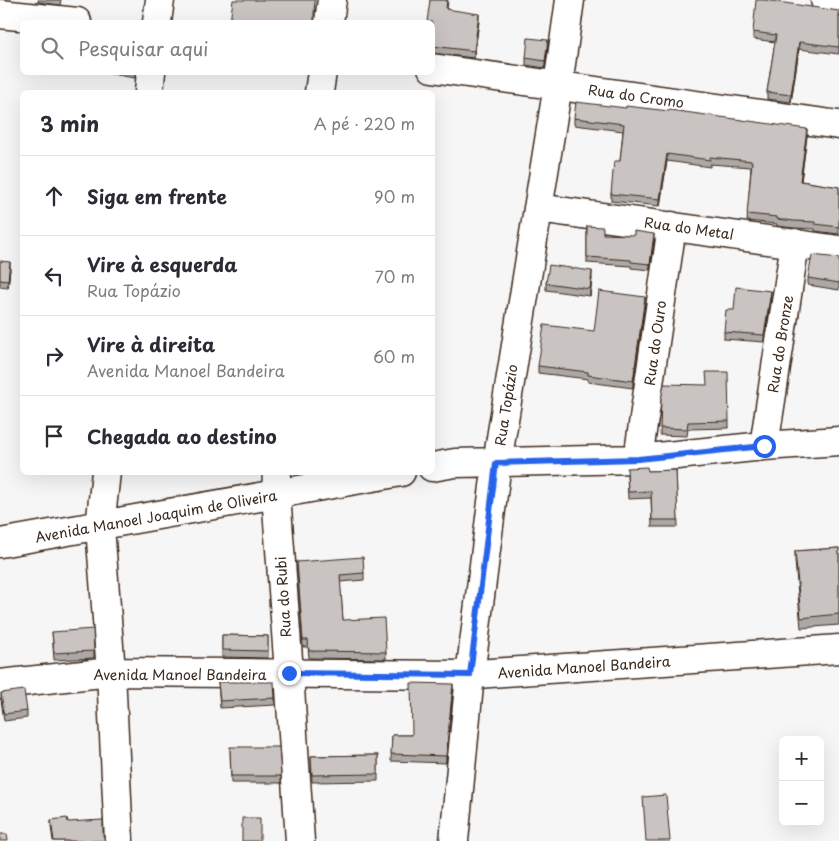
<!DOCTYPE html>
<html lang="pt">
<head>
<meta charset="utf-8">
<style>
	body { margin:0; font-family:"Playpen Sans",sans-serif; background:#f7f7f7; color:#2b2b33 }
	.controls { position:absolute; right:15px; bottom:15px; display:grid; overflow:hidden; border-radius:8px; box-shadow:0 5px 20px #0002 }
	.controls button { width:45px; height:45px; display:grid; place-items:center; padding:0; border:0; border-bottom:1px solid #e1e1e2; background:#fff; color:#2b2b33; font:25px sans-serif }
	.stop { position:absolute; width:15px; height:15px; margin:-11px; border:4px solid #2563eb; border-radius:50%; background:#fff }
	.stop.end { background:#2563eb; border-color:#fff; box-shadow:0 1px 5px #0008 }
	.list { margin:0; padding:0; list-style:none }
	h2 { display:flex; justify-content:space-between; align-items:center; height:65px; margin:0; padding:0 20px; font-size:21px }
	h2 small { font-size:16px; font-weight:400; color:#7c7c81 }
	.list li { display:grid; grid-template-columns:32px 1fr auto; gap:15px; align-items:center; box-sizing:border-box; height:80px; padding:0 20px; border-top:1px solid #e1e1e2 }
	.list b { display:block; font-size:19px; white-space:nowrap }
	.list p { margin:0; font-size:16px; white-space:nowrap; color:#7c7c81 }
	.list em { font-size:16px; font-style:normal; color:#7c7c81 }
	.icon { flex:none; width:28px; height:28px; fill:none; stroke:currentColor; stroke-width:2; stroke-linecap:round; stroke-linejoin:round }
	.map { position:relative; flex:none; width:839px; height:841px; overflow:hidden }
	.search { position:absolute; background:#fff; box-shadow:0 5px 20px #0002; left:20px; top:20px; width:415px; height:55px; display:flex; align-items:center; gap:12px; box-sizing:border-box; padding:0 18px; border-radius:8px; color:#7c7c81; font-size:19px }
	.panel { position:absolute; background:#fff; box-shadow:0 5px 20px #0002; left:20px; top:90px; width:415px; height:385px; border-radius:8px }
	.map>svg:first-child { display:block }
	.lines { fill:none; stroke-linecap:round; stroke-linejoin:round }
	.minor-casing { stroke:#3b2a1e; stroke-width:31 }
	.minor { stroke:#fff; stroke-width:28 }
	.wall { fill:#ada8a6; stroke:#3b2a1e }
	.shaded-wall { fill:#8d8887; stroke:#3b2a1e }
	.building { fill:#c9c3c1; stroke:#3b2a1e }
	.route { stroke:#2563eb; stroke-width:6 }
	.labels { text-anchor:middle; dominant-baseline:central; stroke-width:4; stroke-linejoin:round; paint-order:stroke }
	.street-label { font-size:14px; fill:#3b2a1e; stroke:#fff }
</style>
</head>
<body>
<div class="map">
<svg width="839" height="841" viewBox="0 0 839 841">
	<rect width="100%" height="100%" fill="#f7f6f6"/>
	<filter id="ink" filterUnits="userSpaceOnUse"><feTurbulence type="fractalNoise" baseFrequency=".02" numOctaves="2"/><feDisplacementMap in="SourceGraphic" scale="10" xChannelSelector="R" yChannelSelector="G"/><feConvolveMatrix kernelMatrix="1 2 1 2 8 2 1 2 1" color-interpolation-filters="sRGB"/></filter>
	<g filter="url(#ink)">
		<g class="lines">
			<defs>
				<path id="minor" d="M825,0L839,2
					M0,14L77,22
					M157,22L160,0
					M329,22L332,0
					M432,68L839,125
					M149,92L151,72
					M319,92L322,72
					M538,208L839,250
					M764,446L795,243
					M638,459L672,226
					M432,467L455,463L638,459L764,446L839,441
					M106,472L100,527L111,672L119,841
					M277,472L276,494L289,673L300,841
					M0,543L401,472
					M0,684L111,672L462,675L839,649
					M454,841L470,675L497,463L558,85L570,0"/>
			</defs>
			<use href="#minor" class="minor-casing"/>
			<use href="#minor" class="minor"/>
		</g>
		<path class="wall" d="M38,0H61L60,5L38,2Z
			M430,0H448L447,10L479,21L474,58L432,53V22Z
			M839,11V54L799,49L791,102L767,99V92L775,42L753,39V32Z
			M548,47L545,68L526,65V58Z
			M99,72H135V78Z
			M574,118L807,136L801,181L839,187V234L815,231V229L794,228L777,226V224L747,221L751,167L710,164V167L667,161L660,206L611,201V194L620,161L623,131L574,125Z
			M587,226L603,234L654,240L650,270L631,268V266L587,263Z
			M837,258H839V290L808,285V278Z
			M0,261L10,269L8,288L0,287Z
			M592,278L590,296L546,290V283Z
			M771,298L764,342L724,339V332L734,310Z
			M645,304L633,388L588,382V379L538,373V366L594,331Z
			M661,400L729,421V428L688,429L687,436L660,435Z
			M676,470L678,527H652L651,498L628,499L627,475L648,471Z
			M839,548V625L801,628L795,561V551Z
			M297,562L364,573V580L340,582L343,620L386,652V659L309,658L308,647H303Z
			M52,632L94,651V658L54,660Z
			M222,635L268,636V658L222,657Z
			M218,682L275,698V705L220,708Z
			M453,691L446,763L391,761L392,735H411Z
			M1,693L27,711V718L4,721L1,700Z
			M230,747L281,776V783H231Z
			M378,755V781L312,782L311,756Z
			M51,820L68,822L103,835L105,841H53L51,827Z"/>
		<path class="shaded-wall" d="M479,14V21L474,58V51Z
			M548,40V47L545,68V61Z
			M799,42V49L791,102V95Z
			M807,129V136L800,188V181Z
			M667,154V161L660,206V199Z
			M654,234V240L650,270V264Z
			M10,262V269L8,288V281Z
			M592,271V278L590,296V289Z
			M771,291V298L764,342V335Z
			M645,297V304L633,388V381Z
			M453,684V691L446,763V756Z"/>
		<path class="building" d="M233,0H315L314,13V22H230Z
			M430,0H447L446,9L479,14L474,51L432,46V22H427Z
			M756,0H764L839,11V47L799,42L791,95L767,92L776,35L753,32Z
			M528,38L548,40L545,61L526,58Z
			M576,102L626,108V106L669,111L670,110L807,129L800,181L839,187V227L815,224V222L794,221L777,219V217L747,214L752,161L710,157V160L667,154L660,199L611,194L614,161H620L624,124L574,118Z
			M587,226L603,227V234L634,235V231L654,234L650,264L631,262V260L587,257Z
			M812,255L839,258V283L808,278Z
			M0,261L10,262L8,281L0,280Z
			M549,265L592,271L590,289L546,283Z
			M736,287L771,291L764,335L724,332L726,310H734Z
			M599,291L645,297L633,381L588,375V372L538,366L544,325L594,331Z
			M706,372H728L729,421L688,422L687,429L660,428L661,400L664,384L707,385Z
			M647,467L648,471L676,470L678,520H652L651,491L628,492L627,468Z
			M839,548V614L801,618L795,551Z
			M363,557L364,573L340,575L343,620L384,618L386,652L309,651L308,640H303L297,562Z
			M93,629L94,651L54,653L52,632Z
			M222,635L268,636V651L222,650Z
			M218,682H274L275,698L220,701Z
			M411,683L453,684L446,756L391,754L392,735H412Z
			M24,690L27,711L4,714L1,693Z
			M230,747H279L281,776H231Z
			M378,755V774L312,775L311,756Z
			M666,795L670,841H646L643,797Z
			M67,818L68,822L103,820V835L105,841H54L51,820Z
			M242,818H260V841H242Z
			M0,834H7L8,841H0Z"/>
	</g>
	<g class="lines" filter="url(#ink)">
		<path class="route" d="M289,673L470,675L496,463L638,459L764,446"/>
	</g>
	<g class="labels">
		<g class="street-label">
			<text transform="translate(636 96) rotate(8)">Rua do Cromo</text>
			<text transform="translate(689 228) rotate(8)">Rua do Metal</text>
			<text transform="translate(655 343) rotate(-82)">Rua do Ouro</text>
			<text transform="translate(780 344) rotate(-81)">Rua do Bronze</text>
			<text transform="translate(506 405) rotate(-81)">Rua Topázio</text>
			<text transform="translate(156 516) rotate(-10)">Avenida Manoel Joaquim de Oliveira</text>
			<text transform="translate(283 597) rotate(-94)">Rua do Rubi</text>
			<text transform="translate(584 667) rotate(-4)">Avenida Manoel Bandeira</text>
			<text x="180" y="674">Avenida Manoel Bandeira</text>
		</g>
	</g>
</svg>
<div class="controls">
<button>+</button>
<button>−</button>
</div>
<div class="stop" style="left:764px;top:446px"></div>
<div class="stop end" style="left:289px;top:673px"></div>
<div class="search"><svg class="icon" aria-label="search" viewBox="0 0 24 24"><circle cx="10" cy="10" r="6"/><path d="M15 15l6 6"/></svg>Pesquisar aqui</div>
<section class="panel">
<h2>3 min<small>A pé · 220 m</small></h2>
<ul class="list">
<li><svg class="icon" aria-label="ahead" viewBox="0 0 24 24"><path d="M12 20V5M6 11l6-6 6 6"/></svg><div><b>Siga em frente</b></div><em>90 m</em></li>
<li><svg class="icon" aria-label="left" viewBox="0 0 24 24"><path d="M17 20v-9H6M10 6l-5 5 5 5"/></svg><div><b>Vire à esquerda</b><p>Rua Topázio</p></div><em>70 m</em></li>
<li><svg class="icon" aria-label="right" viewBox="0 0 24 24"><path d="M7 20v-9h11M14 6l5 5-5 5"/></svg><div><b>Vire à direita</b><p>Avenida Manoel Bandeira</p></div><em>60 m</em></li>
<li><svg class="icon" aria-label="arrive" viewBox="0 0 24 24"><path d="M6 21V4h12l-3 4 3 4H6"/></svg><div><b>Chegada ao destino</b></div></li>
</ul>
</section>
</div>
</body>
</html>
